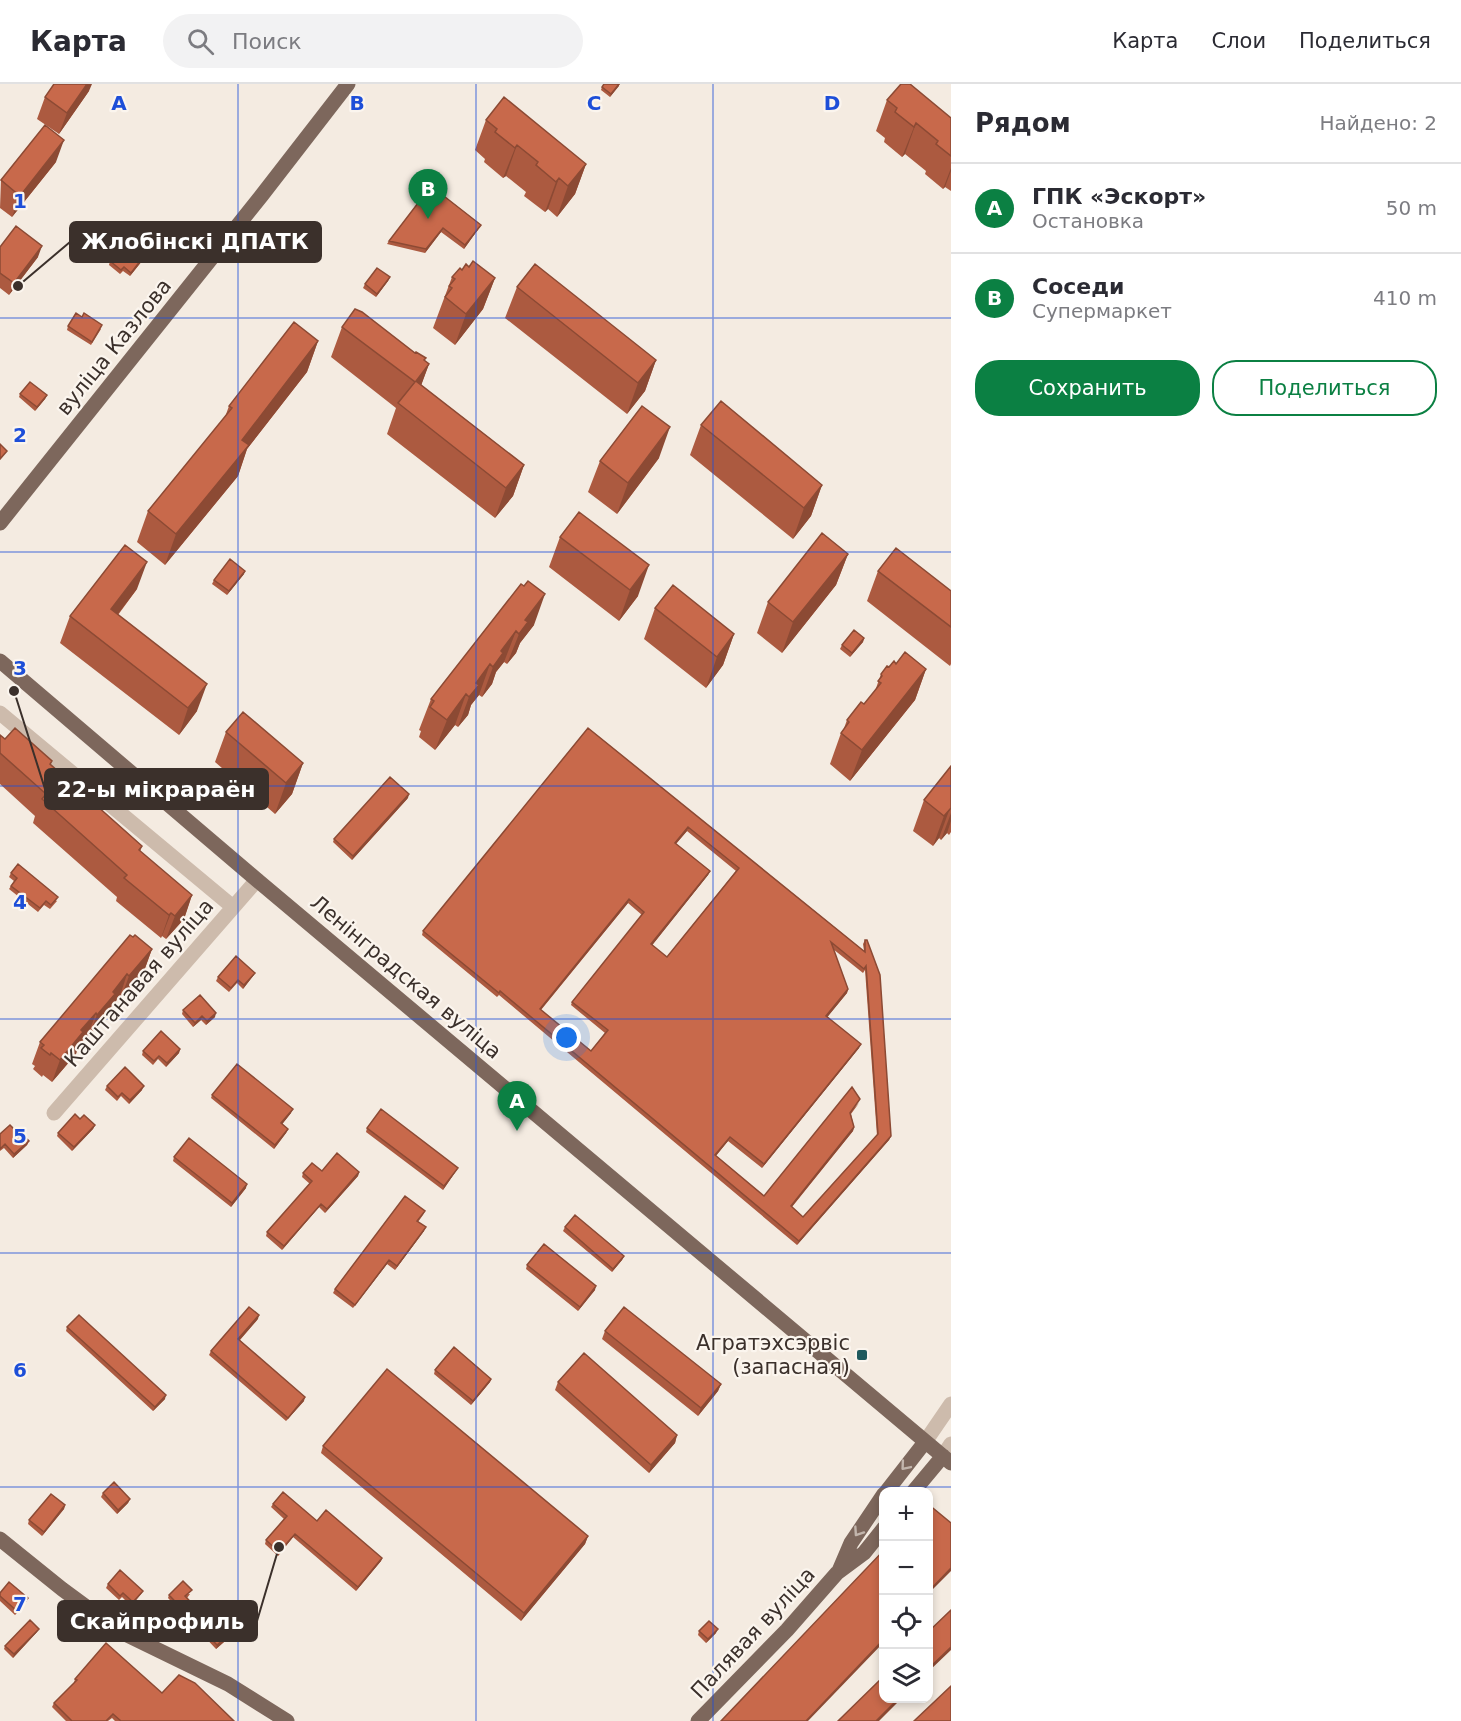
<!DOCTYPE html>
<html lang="ru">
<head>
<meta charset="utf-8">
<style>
	body { margin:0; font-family:"DejaVu Sans",sans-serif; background:#f2f2f3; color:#2b2b33 }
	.controls { position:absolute; right:18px; bottom:18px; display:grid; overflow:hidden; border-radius:12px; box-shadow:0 3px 9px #0003 }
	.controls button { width:54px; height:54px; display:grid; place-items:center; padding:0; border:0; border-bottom:2px solid #e1e1e2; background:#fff; color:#2b2b33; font:30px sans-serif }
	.you { position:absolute; left:567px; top:954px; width:21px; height:21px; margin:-15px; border:4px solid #fff; border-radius:50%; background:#1a73e8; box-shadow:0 0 0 9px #1a73e833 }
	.badge { display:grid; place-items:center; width:39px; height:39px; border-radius:50%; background:#0b8043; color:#fff; font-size:20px; font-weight:700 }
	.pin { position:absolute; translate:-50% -50px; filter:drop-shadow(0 2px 3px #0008) }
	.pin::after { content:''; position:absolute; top:32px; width:21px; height:18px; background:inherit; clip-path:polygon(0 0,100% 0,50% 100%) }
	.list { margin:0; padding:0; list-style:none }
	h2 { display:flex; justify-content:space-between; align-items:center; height:78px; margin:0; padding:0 24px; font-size:26px }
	h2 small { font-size:20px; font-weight:400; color:#7c7c81 }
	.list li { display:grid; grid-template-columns:39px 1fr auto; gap:18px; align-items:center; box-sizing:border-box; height:90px; padding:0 24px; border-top:2px solid #e1e1e2 }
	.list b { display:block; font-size:22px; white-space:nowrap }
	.list p { margin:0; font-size:20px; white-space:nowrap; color:#7c7c81 }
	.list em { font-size:20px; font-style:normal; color:#7c7c81 }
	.actions { display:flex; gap:12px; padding:18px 24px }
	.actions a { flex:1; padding:14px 0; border:2px solid #0b8043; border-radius:24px; text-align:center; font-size:21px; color:#0b8043 }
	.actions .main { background:#0b8043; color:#fff }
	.icon { flex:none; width:33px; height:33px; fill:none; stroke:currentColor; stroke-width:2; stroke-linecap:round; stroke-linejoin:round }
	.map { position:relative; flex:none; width:951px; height:1637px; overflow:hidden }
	header { display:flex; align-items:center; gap:36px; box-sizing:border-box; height:84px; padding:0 30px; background:#fff; border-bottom:2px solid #e1e1e2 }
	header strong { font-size:28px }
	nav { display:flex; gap:33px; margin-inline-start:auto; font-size:21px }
	.search { width:420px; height:54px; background:#f2f2f3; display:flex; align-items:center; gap:15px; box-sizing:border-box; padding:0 21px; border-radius:33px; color:#7c7c81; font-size:22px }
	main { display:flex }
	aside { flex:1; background:#fff }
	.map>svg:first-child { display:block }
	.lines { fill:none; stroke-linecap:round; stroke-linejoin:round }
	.minor { stroke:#cdbbac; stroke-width:15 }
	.major { stroke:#7d675c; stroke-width:15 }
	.wall { fill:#ac5a40; fill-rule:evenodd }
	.shaded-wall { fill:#8c4a34 }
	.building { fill:#c8694b; stroke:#8c4a34; stroke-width:1.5; fill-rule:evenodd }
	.oneway { stroke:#c2b5ac }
	.grid { fill:none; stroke:#1d4ed8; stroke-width:1.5; stroke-opacity:0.55 }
	.poi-dot { fill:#1f5a5e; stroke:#fbf5ee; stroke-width:2 }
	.labels { text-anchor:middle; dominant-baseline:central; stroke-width:4.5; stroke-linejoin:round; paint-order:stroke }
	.street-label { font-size:21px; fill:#3b302b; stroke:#fbf5ee }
	.poi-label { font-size:21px; fill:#3b302b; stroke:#fbf5ee; text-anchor:end }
	.grid-label { font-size:20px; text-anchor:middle; font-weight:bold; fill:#1d4ed8; stroke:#fbf5ee; stroke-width:4.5; stroke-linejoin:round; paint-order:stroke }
	.leader { fill:none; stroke:#3b302b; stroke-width:2 }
	.callout-dot { fill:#3b302b; stroke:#fbf5ee; stroke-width:2 }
	.callout { fill:#3b302b; stroke:#3b302b; stroke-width:2 }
	.callout-label { font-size:22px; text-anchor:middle; font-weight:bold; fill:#fff }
</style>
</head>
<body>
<header>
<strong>Карта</strong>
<div class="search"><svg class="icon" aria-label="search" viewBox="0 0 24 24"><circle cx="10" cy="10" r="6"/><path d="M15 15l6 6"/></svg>Поиск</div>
<nav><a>Карта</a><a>Слои</a><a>Поделиться</a></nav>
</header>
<main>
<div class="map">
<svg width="951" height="1637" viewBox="0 0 951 1637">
	<rect width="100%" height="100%" fill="#f4ebe1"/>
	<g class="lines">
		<path class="minor" d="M0,629L233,823
			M54,1029L257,796
			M925,1358L951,1320
			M943,1372L951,1360"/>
		<path class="major" d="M0,439L262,111L348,0
			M0,577L257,796L951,1379
			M886,1408L925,1358
			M913,1408L943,1372
			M0,1455L62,1505L119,1547L228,1600L287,1637
			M839,1487L851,1459L884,1410
			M698,1637L787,1546L837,1489L864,1469L884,1444"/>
	</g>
	<path class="wall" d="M620,0L610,13L601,6L602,3Z
		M89,7L59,50L37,35L45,13Z
		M887,16L951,34V107L945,103L943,105L925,90L926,87L905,70L902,73L884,58L885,54L876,47Z
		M486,36L586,80L575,110L557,133L548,125L545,128L524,112L526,108L506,92L503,94L484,78L485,75L475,66Z
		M56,78L12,133L0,124L1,96Z
		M431,102L481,141L479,144L464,165L441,148L425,169L387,160L389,157Z
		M0,163L38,173L9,211L0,204Z
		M128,168H147L146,172L130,192L123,187L120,190L109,181L110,177Z
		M469,183L495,194L483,225L455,261L433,244L452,193L462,186Z
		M390,193L388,197L376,213L363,204L365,200Z
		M517,203L656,276L645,307L627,330L505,234Z
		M82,233L101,245L91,261L67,246L68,242Z
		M342,243L425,277L429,280L421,301L524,381L513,412L495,434L387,350L396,324L331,273Z
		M318,257L307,288L247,365L238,392L165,481L137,458L148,427L225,333L229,322Z
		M20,310L47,311L45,315L35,327L19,313Z
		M701,341L822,401L811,432L793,455L690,371Z
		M659,374L617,430L588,408L600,377Z
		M560,453L638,512L619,537L549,483Z
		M848,470L836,501L782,569L757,549L768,518Z
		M878,487L951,507V580L950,582L867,517Z
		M244,490L227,511L212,500L214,496Z
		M524,502L534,541L520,559L516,569L507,580L504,578L496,588L492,600L482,613L479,611L471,621L468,631L458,643L455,641L435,666L419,653L421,647L419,646L431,615Z
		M137,505L118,531L197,627L179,651L60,559L70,532Z
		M655,524L734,550L723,581L706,604L644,555Z
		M864,554L863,558L850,573L840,565L842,561Z
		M896,580L926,585L915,616L850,697L830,680L841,649L843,647L847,636L864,620L875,607L881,590L889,583Z
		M588,644L864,867L863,860L865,856L891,1052L889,1056L797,1161L499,911L497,913L422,851L423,847ZM687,747L736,787L667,873L652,861L708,791L710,787L676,760ZM628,819L642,831L572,918L571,921L605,949L591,967L541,926ZM833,865L863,889L865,886L877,1052L803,1133L792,1123L853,1047L854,1043L851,1030L859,1019L764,1112L716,1072L728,1057L762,1084L859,964L827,933L847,909L848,905Z
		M226,648L303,679L292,710L275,730L215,678Z
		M0,651L5,655L51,681L142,762L140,768L192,811L184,835L166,855L162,852L161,854L116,817L117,813L33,739L35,732L0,700Z
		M951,682V748L949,751L947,749L941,756L939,754L933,762L913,747L924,716Z
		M408,714L352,776L333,758L334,755Z
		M11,789L57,817L50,825L44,821L38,828L9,805L11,802L14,797L9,793Z
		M152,865L144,887L121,914L120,912L110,924L107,932L89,952L88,951L78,962L76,970L52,998L43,991L42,993L33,985L35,982L32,980L40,958Z
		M255,889L253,892L243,905L237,899L229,908L216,897L218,893Z
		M183,926L215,933L206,941L201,936L193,943L182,930Z
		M180,965L179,969L166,983L158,975L153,981L142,971L143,967Z
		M107,1002L142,1006L129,1020L121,1012L117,1017L105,1006Z
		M212,1011L291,1029L282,1040L288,1045L286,1049L274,1065L211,1014Z
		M80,1035L95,1041L93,1045L72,1067L57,1052L58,1049Z
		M367,1044L456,1087L443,1106L366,1048Z
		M17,1048L29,1057L27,1061L13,1074L4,1064L0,1067V1050Z
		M174,1073L246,1104L231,1123L173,1077Z
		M322,1087L359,1088L358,1092L325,1129L319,1123L282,1166L266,1152L267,1148L310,1100L302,1093L303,1089Z
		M425,1127L423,1131L418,1138L424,1147L395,1186L387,1180L353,1224L333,1209L335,1205Z
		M565,1143L624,1172L622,1176L612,1188L563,1147Z
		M527,1181L595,1206L578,1227L526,1185Z
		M258,1235L240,1256L304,1317L286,1337L209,1271L211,1267Z
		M67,1243L165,1315L153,1327L66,1247Z
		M605,1247L721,1300L718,1307L698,1332L602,1255Z
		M435,1286L491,1295L490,1298L471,1321L434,1290Z
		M558,1298L677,1351L675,1359L649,1389L555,1306Z
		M323,1362L588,1452L585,1460L521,1537L321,1369Z
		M103,1409L130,1415L128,1419L117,1430L101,1413Z
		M273,1420L317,1437L382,1474L381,1477L356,1507L293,1453L278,1472L265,1460L266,1456L284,1435L271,1423Z
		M65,1421L64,1425L42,1452L28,1440L29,1436Z
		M108,1500L143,1507L141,1510L131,1522L122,1513L119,1516L106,1504Z
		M0,1509L28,1514L26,1518L15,1531L0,1517Z
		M190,1510L187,1514L224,1558L216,1565L168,1514L169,1511Z
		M699,1547L716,1549L706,1559L698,1551Z
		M37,1548L13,1574L4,1565L5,1562Z
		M75,1595L162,1609L234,1637H115L112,1634L108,1637H66L52,1623L54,1619L74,1599Z"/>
	<path class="shaded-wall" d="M87,0H92L89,7L59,50L67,29Z
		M619,0V2L610,13L611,10Z
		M916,39L905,70L902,73L914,43Z
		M64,56L56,78L12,133L20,112Z
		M517,61L506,92L503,94L515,64Z
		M586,80L575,110L557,133L568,102Z
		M951,84V87L945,103L943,105Z
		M559,94L548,125L545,128L556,98Z
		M481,141L479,144L464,165L465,161Z
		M443,144L441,148L425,169L426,165Z
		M42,162L38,173L9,211L14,199Z
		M147,168L146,172L130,192L131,189Z
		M390,193L388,197L376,213L377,210Z
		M495,194L483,225L455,261L466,230Z
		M318,257L307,288L247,365L238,392L165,481L176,450L242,356Z
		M426,274L419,293L429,280L418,310L405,325Z
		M656,276L645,307L627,330L638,299Z
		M47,311L45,315L35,327L37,323Z
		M670,343L659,374L617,430L628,399Z
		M524,381L513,412L495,434L506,404Z
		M822,401L811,432L793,455L804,424Z
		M848,470L836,501L782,569L793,538Z
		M147,478L137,505L101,552L111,525Z
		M649,481L638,512L619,537L630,506Z
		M245,487L244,490L227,511L229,507Z
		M545,510L534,541L520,559L516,569L507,580L519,550L525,536Z
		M516,547L504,578L496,588L492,600L482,613L493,583L501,567Z
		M734,550L723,581L706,604L717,573Z
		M864,554L863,558L850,573L852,569Z
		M490,580L479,611L471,621L468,631L458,643L469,613L476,599Z
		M926,585L915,616L850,697L862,666Z
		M207,600L197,627L179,651L188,624Z
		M466,610L455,641L435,666L447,636Z
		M303,679L292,710L275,730L286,699Z
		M409,710L408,714L352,776L353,772Z
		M950,724L939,754L933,762L944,732Z
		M951,729V737L947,749L941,756Z
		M688,743L687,747L673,763L675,759Z
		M710,787L708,791L650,864L651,860Z
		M192,811L184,835L166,855L175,832Z
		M629,815L628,819L538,929L540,925Z
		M171,829L162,852L161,854L169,831Z
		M152,865L144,887L121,914L129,892Z
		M255,889L253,892L243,905L244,901Z
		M127,890L120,912L110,924L107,932L89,952L97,931L113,908Z
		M848,905L847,909L825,936L826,932Z
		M96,929L88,951L78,962L76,970L52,998L60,976L81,946Z
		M216,929L215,933L206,941L207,937Z
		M202,932L201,936L193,943L195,939Z
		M861,960L859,964L762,1084L764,1080Z
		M180,965L179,969L166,983L167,979Z
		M144,1002L142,1006L129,1020L130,1016Z
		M293,1025L291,1029L280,1043L281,1039Z
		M95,1041L93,1045L72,1067L74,1063Z
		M854,1043L853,1047L789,1126L791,1122Z
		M288,1045L286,1049L274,1065L275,1061Z
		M891,1052L889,1056L797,1161L799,1157Z
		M730,1053L728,1057L713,1075L715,1071Z
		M29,1057L27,1061L13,1074L14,1070Z
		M458,1084L456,1087L443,1106L444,1102Z
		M359,1088L358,1092L325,1129L327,1125Z
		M247,1100L246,1104L231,1123L232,1119Z
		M321,1120L319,1123L282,1166L284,1162Z
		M426,1143L424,1147L395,1186L397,1182Z
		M624,1172L622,1176L612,1188L613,1185Z
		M389,1176L387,1180L353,1224L355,1221Z
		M596,1202L595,1206L578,1227L580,1223Z
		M259,1231L258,1235L237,1259L238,1255Z
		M491,1295L490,1298L471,1321L473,1317Z
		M721,1300L718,1307L698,1332L701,1324Z
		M166,1311L165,1315L153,1327L155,1323Z
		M305,1313L304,1317L286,1337L288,1334Z
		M677,1351L675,1359L649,1389L651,1381Z
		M130,1415L128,1419L117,1430L118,1426Z
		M65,1421L64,1425L42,1452L44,1448Z
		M295,1450L293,1453L278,1472L279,1468Z
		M588,1452L585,1460L521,1537L524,1529Z
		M382,1474L381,1477L356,1507L358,1503Z
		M951,1484V1487L928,1510V1508Z
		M143,1507L141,1510L131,1522L133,1518Z
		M28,1514L26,1518L15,1531L17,1527Z
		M39,1545L37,1548L13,1574L14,1570Z
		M718,1545L716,1549L706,1559L708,1555Z
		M225,1554L224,1558L216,1565L217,1561Z
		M884,1555V1558L808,1637H806Z
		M951,1563V1566L928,1588V1585Z
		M899,1614H902L879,1637H876Z"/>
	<path class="building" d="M54,0H87L67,29L45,13Z
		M604,0H619L611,10L602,3Z
		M901,0H910L951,34V72L936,60L938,57L916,39L914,43L895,28L897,24L887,16Z
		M504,13L586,80L568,102L559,94L556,98L536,81L538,78L517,61L515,64L495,48L497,45L486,36Z
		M45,41L64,56L20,112L1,96Z
		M431,102L481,141L465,161L443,144L426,165L389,157Z
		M16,142L42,162L14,199L0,189V163Z
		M135,159L147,168L131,189L124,183L121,186L110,177L122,163L128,168Z
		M473,177L495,194L466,230L445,213L452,204L449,202L455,195L452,193L460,184L462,186L466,180L469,183Z
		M535,180L656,276L638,299L517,203Z
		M377,184L390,193L377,210L365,200Z
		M355,225L362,228L415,269L416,268L426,274L424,276L429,280L416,297L524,381L506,404L398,319L415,298L342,243Z
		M76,229L82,233L84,229L102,241L92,258L68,242Z
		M294,238L318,257L242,356L249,361L176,450L148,427L232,324L229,322Z
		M30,298L47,311L37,323L20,310Z
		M721,317L822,401L804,424L701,341Z
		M642,322L670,343L628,399L600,377Z
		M0,360L7,367L0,375Z
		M579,428L649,481L630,506L560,453Z
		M822,449L848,470L793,538L768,518Z
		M125,461L147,478L111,525L207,600L188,624L70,532Z
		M896,464L951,507V543L878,487Z
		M230,475L245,487L229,507L214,496Z
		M528,497L545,510L525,536L528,538L519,550L516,547L501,567L503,569L493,583L490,580L476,599L479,601L469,613L466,610L447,636L430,623L434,617L431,615L521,500L524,502Z
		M673,501L734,550L717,573L655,524Z
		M854,546L864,554L852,569L842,561Z
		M905,568L926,585L862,666L841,649L849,638L847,636L861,618L864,620L881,599L878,597L882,592L881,590L887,582L889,583L894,577L896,580Z
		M243,628L303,679L286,699L226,648Z
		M15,644L52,677L50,680L142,762L139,766L192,811L175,832L171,829L169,831L124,794L127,791L42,715L46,710L0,669V651L5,655Z
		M588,644L865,868V856H867L880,891L891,1052L799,1157L500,907L499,909L423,847ZM688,743L739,784L667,873L651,860L710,787L675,759ZM629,815L644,828L572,918L608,946L591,967L540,925ZM831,858L864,885L866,882L878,1050L803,1133L791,1122L854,1043L850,1029L860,1015L852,1003L764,1112L715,1071L730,1053L764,1080L861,960L826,932L848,905Z
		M951,682V724L944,732L924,716Z
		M390,693L409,710L353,772L334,755Z
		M18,780L58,813L51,821L46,817L40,824L11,802L17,794L11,789Z
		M130,851L133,853L135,851L152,865L129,892L127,890L113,908L115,910L97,931L96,929L81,946L83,948L60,976L51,969L50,971L41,964L44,961L40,958Z
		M236,872L255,889L244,901L238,896L231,904L218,893Z
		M200,911L216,929L207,937L202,932L195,939L183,926Z
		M161,947L180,965L167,979L159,972L154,977L143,967Z
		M237,980L293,1025L281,1039L288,1045L275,1061L212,1011Z
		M125,983L144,1002L130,1016L122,1009L118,1013L107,1002Z
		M381,1025L458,1084L444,1102L367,1044Z
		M75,1030L80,1035L84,1031L95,1041L74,1063L58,1049Z
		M10,1041L17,1048L19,1047L29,1057L14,1070L5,1060L0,1065V1050Z
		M189,1054L247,1100L232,1119L174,1073Z
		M337,1069L359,1088L327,1125L321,1120L284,1162L267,1148L312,1097L303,1089L312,1079L322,1087Z
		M405,1112L425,1127L417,1137L426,1143L397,1182L389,1176L355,1221L335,1205Z
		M575,1131L624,1172L613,1185L565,1143Z
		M544,1160L596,1202L580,1223L527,1181Z
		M249,1223L259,1231L238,1255L305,1313L288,1334L211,1267Z
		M624,1223L721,1300L701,1324L605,1247Z
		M79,1231L166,1311L155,1323L67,1243Z
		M454,1263L491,1295L473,1317L435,1286Z
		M584,1269L677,1351L651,1381L558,1298Z
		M387,1285L588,1452L524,1529L323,1362Z
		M114,1398L130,1415L118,1426L103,1409Z
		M283,1408L317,1437L326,1426L382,1474L358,1503L295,1450L279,1468L266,1456L287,1432L273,1420Z
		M51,1410L65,1421L44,1448L29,1436Z
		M928,1420L951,1439V1484L928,1508Z
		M884,1466V1555L806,1637H721Z
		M120,1486L143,1507L133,1518L123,1509L120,1512L108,1500Z
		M183,1497L192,1506L185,1512L225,1554L217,1561L169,1511Z
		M9,1498L28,1514L17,1527L0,1512V1509Z
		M951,1526V1563L928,1585V1548Z
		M30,1536L39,1545L14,1570L5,1562Z
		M709,1537L718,1545L708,1555L699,1547Z
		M106,1559L162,1609L179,1591L195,1599L234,1637H121L113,1630L106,1637H72L54,1619L77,1596L75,1595Z
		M884,1592V1614H899L876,1637H838Z
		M951,1602V1637H914Z"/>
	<defs><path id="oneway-chevron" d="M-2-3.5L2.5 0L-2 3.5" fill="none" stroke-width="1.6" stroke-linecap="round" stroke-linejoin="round" transform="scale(1.5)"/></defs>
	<g class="oneway">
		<use href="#oneway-chevron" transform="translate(905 1382) rotate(130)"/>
		<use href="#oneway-chevron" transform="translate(858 1448) rotate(124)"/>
	</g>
	<path class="grid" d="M238,0V1637M476,0V1637M713,0V1637M0,234H951M0,468H951M0,702H951M0,935H951M0,1169H951M0,1403H951"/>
	<rect class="poi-dot" x="856" y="1265" width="12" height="12" rx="3"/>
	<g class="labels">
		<g class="street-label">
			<text transform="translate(114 263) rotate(-51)">вуліца Казлова</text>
			<text transform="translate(406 893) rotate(40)">Ленінградская вуліца</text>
			<text transform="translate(139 899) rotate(-49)">Каштанавая вуліца</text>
			<text transform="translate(753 1549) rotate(-47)">Палявая вуліца</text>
		</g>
		<g class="poi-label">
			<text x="850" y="1259">Агратэхсэрвіс<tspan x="850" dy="24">(запасная)</tspan></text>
		</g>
	</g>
	<g class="grid-label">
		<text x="119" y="26">A</text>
		<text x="357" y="26">B</text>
		<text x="594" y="26">C</text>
		<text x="832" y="26">D</text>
		<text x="20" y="124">1</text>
		<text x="20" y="358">2</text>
		<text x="20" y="591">3</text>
		<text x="20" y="825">4</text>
		<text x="20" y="1059">5</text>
		<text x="20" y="1293">6</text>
		<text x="20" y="1527">7</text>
	</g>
	<path class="leader" d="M18 202L70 158M14 607L45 705M279 1463L257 1537"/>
	<g class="callout-dot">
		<circle cx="18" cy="202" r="6"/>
		<circle cx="14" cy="607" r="6"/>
		<circle cx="279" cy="1463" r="6"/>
	</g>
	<g class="callout">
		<rect x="70" y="138" width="251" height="40" rx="6"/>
		<rect x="45" y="685" width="223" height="40" rx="6"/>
		<rect x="58" y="1517" width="199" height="40" rx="6"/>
	</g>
	<g class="callout-label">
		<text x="195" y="165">Жлобінскі ДПАТК</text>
		<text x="156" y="713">22-ы мікрараён</text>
		<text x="157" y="1545">Скайпрофиль</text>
	</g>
</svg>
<div class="controls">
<button>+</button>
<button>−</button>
<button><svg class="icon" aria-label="locate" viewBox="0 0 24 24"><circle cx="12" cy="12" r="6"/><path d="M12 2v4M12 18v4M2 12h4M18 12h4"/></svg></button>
<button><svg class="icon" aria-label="layers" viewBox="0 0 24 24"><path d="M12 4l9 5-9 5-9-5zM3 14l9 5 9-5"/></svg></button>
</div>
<div class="you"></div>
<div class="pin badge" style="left:517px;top:1047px">A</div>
<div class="pin badge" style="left:428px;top:135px">B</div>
</div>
<aside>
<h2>Рядом<small>Найдено: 2</small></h2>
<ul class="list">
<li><span class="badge">A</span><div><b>ГПК «Эскорт»</b><p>Остановка</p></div><em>50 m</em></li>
<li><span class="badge">B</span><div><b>Соседи</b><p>Супермаркет</p></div><em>410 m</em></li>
</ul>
<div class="actions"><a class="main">Сохранить</a><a>Поделиться</a></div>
</aside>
</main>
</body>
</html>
